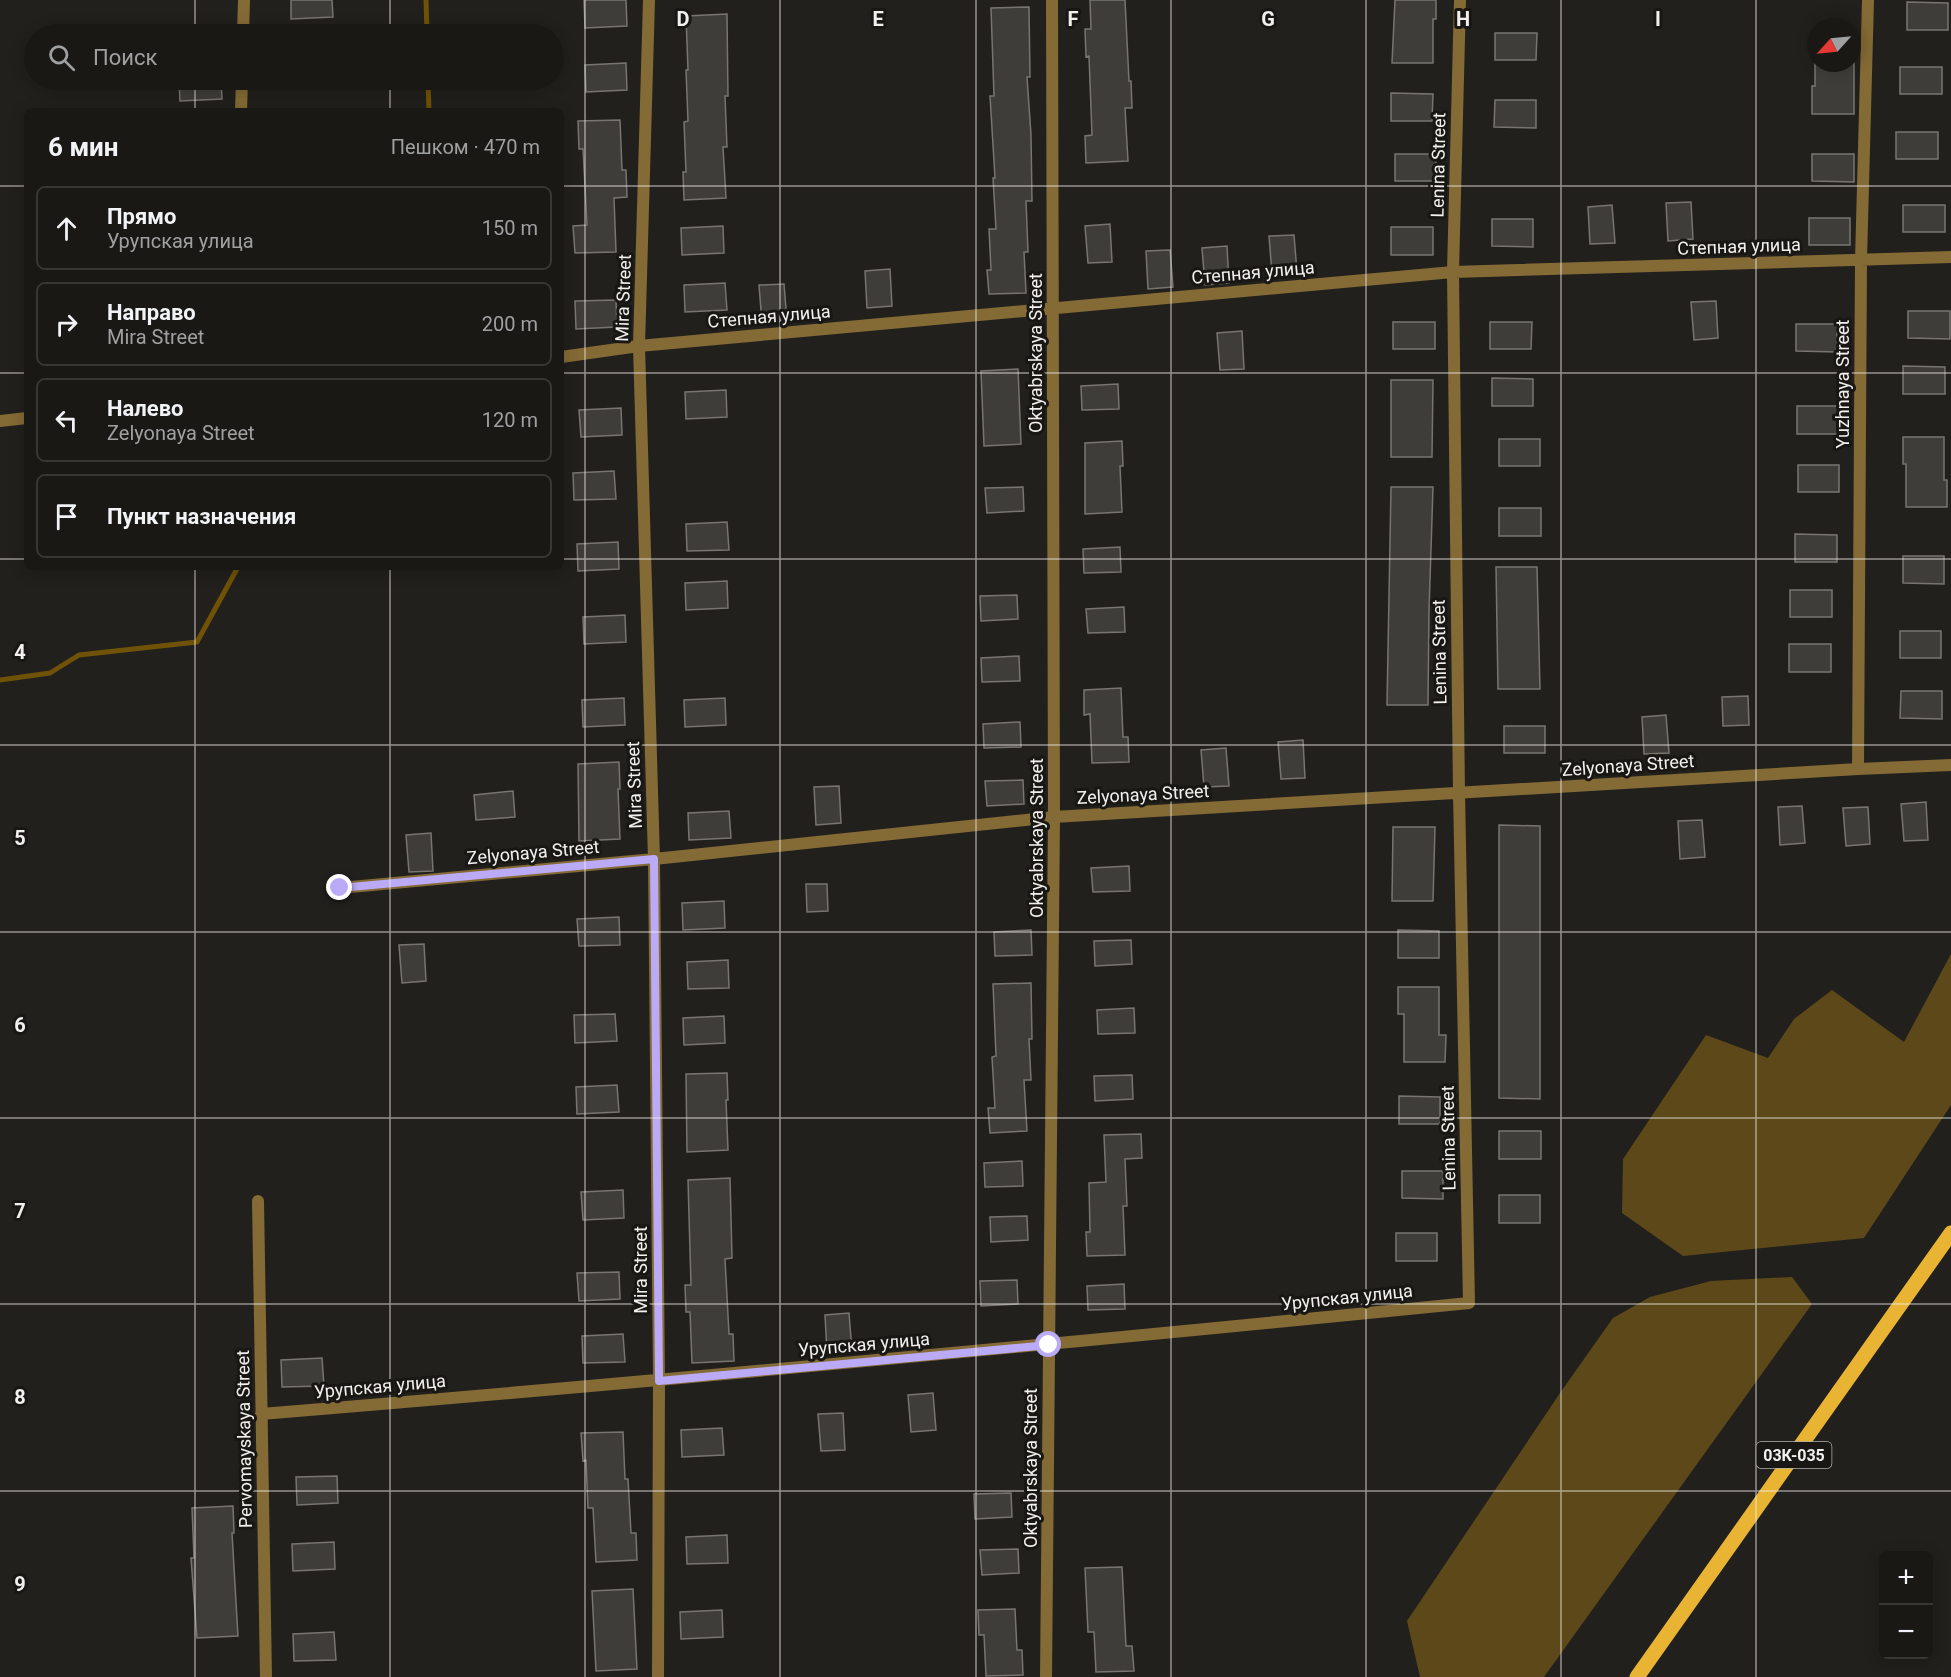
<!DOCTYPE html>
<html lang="ru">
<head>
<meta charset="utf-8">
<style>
	body { margin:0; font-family:Roboto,sans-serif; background:#23211e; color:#f1f3f6 }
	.controls { position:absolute; right:18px; bottom:18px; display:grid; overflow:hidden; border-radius:9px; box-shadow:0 3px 15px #0003 }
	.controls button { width:54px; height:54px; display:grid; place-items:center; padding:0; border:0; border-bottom:2px solid #383734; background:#1a1815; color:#f1f3f6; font:30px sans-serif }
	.compass { position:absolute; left:1807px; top:18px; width:54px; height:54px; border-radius:50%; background:#1a1815; box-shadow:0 3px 15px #0003; rotate:243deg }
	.stop { position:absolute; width:18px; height:18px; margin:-14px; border:4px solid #bbaaf6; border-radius:50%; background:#fff }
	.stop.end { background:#bbaaf6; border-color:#fff; box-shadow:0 2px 6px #0008 }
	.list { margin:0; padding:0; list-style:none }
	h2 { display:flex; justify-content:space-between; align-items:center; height:78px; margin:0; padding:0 24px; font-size:26px }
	h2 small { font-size:20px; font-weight:400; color:#9fa0a0 }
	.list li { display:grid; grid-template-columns:39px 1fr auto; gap:18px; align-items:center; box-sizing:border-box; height:84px; margin:0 12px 12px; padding:0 12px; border:2px solid #383734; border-radius:9px }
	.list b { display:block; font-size:22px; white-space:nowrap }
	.list p { margin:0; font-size:20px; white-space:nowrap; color:#9fa0a0 }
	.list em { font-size:20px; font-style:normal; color:#9fa0a0 }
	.icon { flex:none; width:33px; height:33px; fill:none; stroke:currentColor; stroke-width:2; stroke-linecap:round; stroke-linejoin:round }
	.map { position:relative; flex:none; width:1951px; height:1677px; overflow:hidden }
	.search { position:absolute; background:#1a1815; box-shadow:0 3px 15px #0003; left:24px; top:24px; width:540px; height:66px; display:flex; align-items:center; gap:15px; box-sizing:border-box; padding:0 21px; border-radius:33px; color:#9fa0a0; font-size:22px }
	.panel { position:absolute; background:#1a1815; box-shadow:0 3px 15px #0003; left:24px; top:108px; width:540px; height:462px; border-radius:9px }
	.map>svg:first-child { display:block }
	.forest { fill:#5d4819 }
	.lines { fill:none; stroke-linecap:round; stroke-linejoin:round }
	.stream { stroke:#6f5205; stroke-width:5 }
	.building { fill:#3f3d39; stroke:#787570; stroke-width:1.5 }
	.street { stroke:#846a35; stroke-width:12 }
	.primary { stroke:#e9b434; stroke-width:15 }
	.route { stroke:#bbaaf6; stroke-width:8 }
	.grid { fill:none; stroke:#f2f0ee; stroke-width:1.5; stroke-opacity:0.55 }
	.labels { text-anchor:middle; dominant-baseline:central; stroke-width:6; stroke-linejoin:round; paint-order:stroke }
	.shield { fill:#191713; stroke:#b1afac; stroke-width:1.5 }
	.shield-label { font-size:16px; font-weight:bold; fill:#f2f0ee }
	.street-label { font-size:18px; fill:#f2f0ee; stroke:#191713 }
	.grid-label { font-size:20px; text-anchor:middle; font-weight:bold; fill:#f2f0ee; stroke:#191713; stroke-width:6; stroke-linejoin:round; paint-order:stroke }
</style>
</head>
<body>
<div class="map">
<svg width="1951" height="1677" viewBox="0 0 1951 1677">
	<rect width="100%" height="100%" fill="#22201c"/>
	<path class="forest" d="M1951,954V1105L1864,1238L1683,1256L1622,1213L1623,1159L1706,1035L1768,1058L1794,1019L1832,990L1904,1042Z
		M1792,1277L1812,1304L1544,1677H1420L1407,1621L1560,1393L1613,1318L1650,1297L1711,1281Z"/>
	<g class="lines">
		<path class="stream" d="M426,0L427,34
			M428,80L429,111
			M0,680L50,673L79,655L197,642L238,567"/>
	</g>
	<path class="building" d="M291,0H332L333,17L291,19Z
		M584,0H626L627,26L585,28Z
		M1090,0H1125L1129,81H1131L1132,108H1125L1128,161L1086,163L1085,136L1092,135L1089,56L1086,57L1085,29H1091Z
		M1395,0H1436V19H1433V63H1392Z
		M1907,2L1948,3V30H1907Z
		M1029,7L1030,77H1027L1031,135L1032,201H1026L1028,252H1024L1026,293L989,294L987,270H991L989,229H996L993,178H995L990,96H994L991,8Z
		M727,14L728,96H725L727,147H723L726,198L684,200L683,172H686L684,122L688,121L686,70H688L686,16Z
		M1495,33H1537L1536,60H1495Z
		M626,63L627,90L586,92L585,65Z
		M1815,63H1854V114H1812V86H1815Z
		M1900,67H1942V94H1900Z
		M179,80H221L222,99L180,101Z
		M1391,93L1433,94L1432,121H1391Z
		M1495,100H1536V128L1494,127Z
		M620,120L622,170H626L627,197L614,198L616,252L575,253L573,226L587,225L583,149H579L578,121Z
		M1896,132H1938V159H1896Z
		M1395,154H1436V181H1395Z
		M1812,154H1854V182L1812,181Z
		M1691,202L1693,239L1668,241L1666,203Z
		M1612,205L1615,243L1590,244L1588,207Z
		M1903,205H1945V232H1903Z
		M1809,218H1850V245H1809Z
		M1492,219H1533V247L1492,246Z
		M1110,224L1112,262L1088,263L1085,226Z
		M723,226L724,253L682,255L681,228Z
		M1391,227H1433V255H1391Z
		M1294,235L1297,272L1272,274L1269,236Z
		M1227,246L1229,283L1205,285L1202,248Z
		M1170,250L1173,287L1148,289L1146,251Z
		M890,269L892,306L867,308L865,271Z
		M725,283L727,310L685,312L684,285Z
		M784,284L787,321L762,323L759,285Z
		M616,300L617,327L576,329L575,301Z
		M1716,301L1718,338L1694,340L1691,302Z
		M1908,311H1950V339L1908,338Z
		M1393,322H1435V349H1393Z
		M1490,322H1532L1531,349H1490Z
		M1796,324H1837V352L1796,351Z
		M1242,331L1244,369L1220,370L1217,333Z
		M1903,366L1945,367V394H1903Z
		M1018,369L1021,444L984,446L981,371Z
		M1492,378L1533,379V406H1492Z
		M1391,380H1433L1432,457H1391Z
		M1118,384L1119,409L1082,410L1081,386Z
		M726,390L727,417L686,419L685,392Z
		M1797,406H1838V434H1797Z
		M621,408L622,435L581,437L579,410Z
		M1903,437H1944V480H1947V507H1906V464H1903Z
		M1499,439H1540V466H1499Z
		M1122,441L1123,466H1120L1122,512L1085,514V443Z
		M1798,465H1839V492H1798Z
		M614,471L616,499L574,500L573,473Z
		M1023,487L1024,511L987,513L985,488Z
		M1391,487H1433L1429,611L1428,705H1387Z
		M1499,508H1541V536H1499Z
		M727,522L729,550L687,551L686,524Z
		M1795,534L1837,535V562H1795Z
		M618,542L619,569L578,571L577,544Z
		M1120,547L1121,572L1084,573L1083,549Z
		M1903,556H1944V584L1903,583Z
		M1496,567H1537L1540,689H1498Z
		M727,581L728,608L686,610L685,583Z
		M1790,590H1832V617H1790Z
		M1017,595L1018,619L981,621L980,596Z
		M1124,607L1125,632L1088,633L1086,609Z
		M625,615L626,642L584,644L583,617Z
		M1900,631H1941V658H1900Z
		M1789,644H1831V672H1789Z
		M1019,656L1020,681L982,682L981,658Z
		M1121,688L1123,737H1128L1129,762L1092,763L1090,714L1084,715V690Z
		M1901,691H1942V719L1900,718Z
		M1748,696L1749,725L1723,726L1722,697Z
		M624,698L625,725L583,727L582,700Z
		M725,698L726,725L685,727L684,700Z
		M1666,715L1669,753L1644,754L1642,717Z
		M1020,722L1021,747L984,748L983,724Z
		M1504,726H1545V753H1504Z
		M1303,740L1305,778L1281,779L1278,742Z
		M1226,748L1229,786L1204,787L1201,750Z
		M619,762L620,789H618L620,839L579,841L578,764Z
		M1023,780L1024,804L987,806L985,781Z
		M839,786L841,823L816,825L814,787Z
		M513,791L515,817L476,820L474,795Z
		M1926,802L1928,840L1904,841L1901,804Z
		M1802,806L1805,843L1780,845L1778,807Z
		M1868,807L1870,844L1846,846L1843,808Z
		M729,811L731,838L689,840L688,813Z
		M1702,820L1705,857L1680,859L1678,821Z
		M1499,825L1540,826V1099L1499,1098Z
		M1393,827H1435L1433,901H1392Z
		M431,833L433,871L409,872L406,835Z
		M1129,866L1130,891L1093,892L1091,868Z
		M806,884H827L828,911L807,912Z
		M724,901L725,928L683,930L682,903Z
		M619,917L620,945L579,946L577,919Z
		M1031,930L1032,955L995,956L994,932Z
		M1398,930L1439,931V958H1398Z
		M1131,940L1132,964L1095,966L1094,941Z
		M424,944L426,981L402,983L399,945Z
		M728,960L729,988L688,989L687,962Z
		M1031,983L1032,1039H1029L1031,1080H1024L1027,1131L990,1133L988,1108H995L992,1057L996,1056L993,984Z
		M1398,987H1439V1035H1446L1445,1062H1404V1014H1398Z
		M1134,1008L1135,1033L1098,1034L1097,1010Z
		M615,1014L617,1041L575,1043L574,1015Z
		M724,1016L725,1043L684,1045L683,1018Z
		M727,1073L728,1100H726L728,1150L687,1152L686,1074Z
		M1132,1075L1133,1099L1095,1101L1094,1076Z
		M617,1085L619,1112L577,1114L576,1087Z
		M1399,1096L1440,1097V1124H1399Z
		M1499,1131H1541V1159H1499Z
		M1141,1134L1142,1158L1125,1159L1127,1206H1123L1125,1255L1087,1256L1086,1232H1090L1089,1183L1106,1182L1104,1135Z
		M1022,1161L1023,1186L985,1187L984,1163Z
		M1402,1171H1443V1199L1402,1198Z
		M730,1178L732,1258L725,1259L729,1334H733L734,1361L692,1363L690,1312H686L685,1285H691L688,1180Z
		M623,1190L624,1218L583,1220L581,1192Z
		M1499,1195H1540V1223H1499Z
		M1027,1216L1028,1240L991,1242L990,1217Z
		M1396,1233H1437V1261H1396Z
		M619,1272L620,1299L579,1301L577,1273Z
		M1017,1280L1018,1304L981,1306L980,1281Z
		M1124,1284L1125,1309L1088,1310L1087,1286Z
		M849,1313L852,1351L827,1352L825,1315Z
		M623,1334L625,1362L583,1363L582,1336Z
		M322,1358L324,1386L282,1387L281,1360Z
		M933,1393L936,1430L911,1432L908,1395Z
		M843,1413L845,1450L821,1451L818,1414Z
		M722,1428L724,1455L682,1457L681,1430Z
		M623,1432L625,1479H628L631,1533H636L637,1560L596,1562L593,1508H588L586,1460L583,1461L581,1433Z
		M337,1476L338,1503L297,1505L296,1477Z
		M1011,1493L1012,1517L975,1519L974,1494Z
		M233,1506L234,1533H232L238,1636L197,1638L191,1558H194L192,1508Z
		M727,1535L728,1563L687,1564L686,1537Z
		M334,1542L335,1569L293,1571L292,1544Z
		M1018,1549L1019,1573L982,1575L980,1550Z
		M1122,1567L1126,1646H1132L1134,1671L1096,1672L1094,1632H1088L1085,1568Z
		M633,1589L637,1669L596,1671L592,1591Z
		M1015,1609L1017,1650H1022L1023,1675L986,1676L984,1635H979L978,1610Z
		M722,1610L723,1637L681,1639L680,1612Z
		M334,1632L336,1660L294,1661L293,1634Z"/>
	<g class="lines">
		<path class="street" d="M649,0L639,346L654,859L659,1381L658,1677
			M243,34L244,0
			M241,111L242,80
			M561,357L639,346L1453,272L1951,257
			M0,421L27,418
			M1858,769L1861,260L1868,0
			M340,888L654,859L1054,817L1858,769L1951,765
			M258,1201L266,1677
			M261,1414C664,1381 1067,1343 1469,1303L1459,793L1453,272L1460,0
			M1046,1677L1054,817L1052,0"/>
		<path class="primary" d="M1637,1677L1951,1233"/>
	</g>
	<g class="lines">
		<path class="route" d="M340,888L654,859L659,1381L1049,1345"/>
	</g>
	<path class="grid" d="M195,0V34M390,0V34M585,0V1677M780,0V1677M976,0V1677M1171,0V1677M1366,0V1677M1561,0V1677M1756,0V1677M195,80V111M390,80V111M0,186H27M561,186H1951M0,373H27M561,373H1951M0,559H27M561,559H1951M195,567V1677M390,567V1677M0,745H1951M0,932H1951M0,1118H1951M0,1304H1951M0,1491H1951"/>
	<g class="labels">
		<rect class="shield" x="1756.5" y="1442" width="75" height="26" rx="4.5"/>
		<g class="shield-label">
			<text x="1794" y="1455">03К-035</text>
		</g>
		<g class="street-label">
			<text transform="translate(1438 165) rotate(-89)">Lenina Street</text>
			<text transform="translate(1739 246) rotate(-2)">Степная улица</text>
			<text transform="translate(1253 272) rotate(-5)">Степная улица</text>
			<text transform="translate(623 298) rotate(-88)">Mira Street</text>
			<text transform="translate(769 316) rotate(-5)">Степная улица</text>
			<text transform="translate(1035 353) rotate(-90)">Oktyabrskaya Street</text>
			<text transform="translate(1842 384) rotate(-90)">Yuzhnaya Street</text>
			<text transform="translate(1439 652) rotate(-91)">Lenina Street</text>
			<text transform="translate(1628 765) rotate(-4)">Zelyonaya Street</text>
			<text transform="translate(634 785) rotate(-92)">Mira Street</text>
			<text transform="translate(1143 794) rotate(-3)">Zelyonaya Street</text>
			<text transform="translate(1036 838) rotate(-90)">Oktyabrskaya Street</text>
			<text transform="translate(533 852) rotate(-5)">Zelyonaya Street</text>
			<text transform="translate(1448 1138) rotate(-91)">Lenina Street</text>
			<text transform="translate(640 1270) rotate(-90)">Mira Street</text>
			<text transform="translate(1347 1297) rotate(-6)">Урупская улица</text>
			<text transform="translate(864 1344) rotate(-5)">Урупская улица</text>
			<text transform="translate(380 1386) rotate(-5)">Урупская улица</text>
			<text transform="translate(244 1439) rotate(-91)">Pervomayskaya Street</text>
			<text transform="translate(1030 1468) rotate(-90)">Oktyabrskaya Street</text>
		</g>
	</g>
	<g class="grid-label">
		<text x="683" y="26">D</text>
		<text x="878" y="26">E</text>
		<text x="1073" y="26">F</text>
		<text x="1268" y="26">G</text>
		<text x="1463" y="26">H</text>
		<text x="1658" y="26">I</text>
		<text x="20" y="659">4</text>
		<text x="20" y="845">5</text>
		<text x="20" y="1032">6</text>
		<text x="20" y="1218">7</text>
		<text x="20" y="1404">8</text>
		<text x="20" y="1591">9</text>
	</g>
</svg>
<div class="controls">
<button>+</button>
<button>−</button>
</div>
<svg class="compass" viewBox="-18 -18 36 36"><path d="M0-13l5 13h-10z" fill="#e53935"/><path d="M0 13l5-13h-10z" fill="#9fa0a0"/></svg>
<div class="stop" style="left:1049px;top:1345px"></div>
<div class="stop end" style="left:340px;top:888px"></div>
<div class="search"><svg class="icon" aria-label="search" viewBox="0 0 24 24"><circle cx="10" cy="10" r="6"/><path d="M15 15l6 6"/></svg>Поиск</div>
<section class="panel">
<h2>6 мин<small>Пешком · 470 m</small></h2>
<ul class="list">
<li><svg class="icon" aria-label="ahead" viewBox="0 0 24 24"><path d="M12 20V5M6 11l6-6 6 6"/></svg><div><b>Прямо</b><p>Урупская улица</p></div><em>150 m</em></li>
<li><svg class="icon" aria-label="right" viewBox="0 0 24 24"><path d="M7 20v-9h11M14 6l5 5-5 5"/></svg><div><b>Направо</b><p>Mira Street</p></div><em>200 m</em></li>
<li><svg class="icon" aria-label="left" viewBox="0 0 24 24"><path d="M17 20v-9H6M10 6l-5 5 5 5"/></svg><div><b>Налево</b><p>Zelyonaya Street</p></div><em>120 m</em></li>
<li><svg class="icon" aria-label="arrive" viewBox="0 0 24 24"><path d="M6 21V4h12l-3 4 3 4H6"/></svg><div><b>Пункт назначения</b></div></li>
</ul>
</section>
</div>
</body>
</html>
